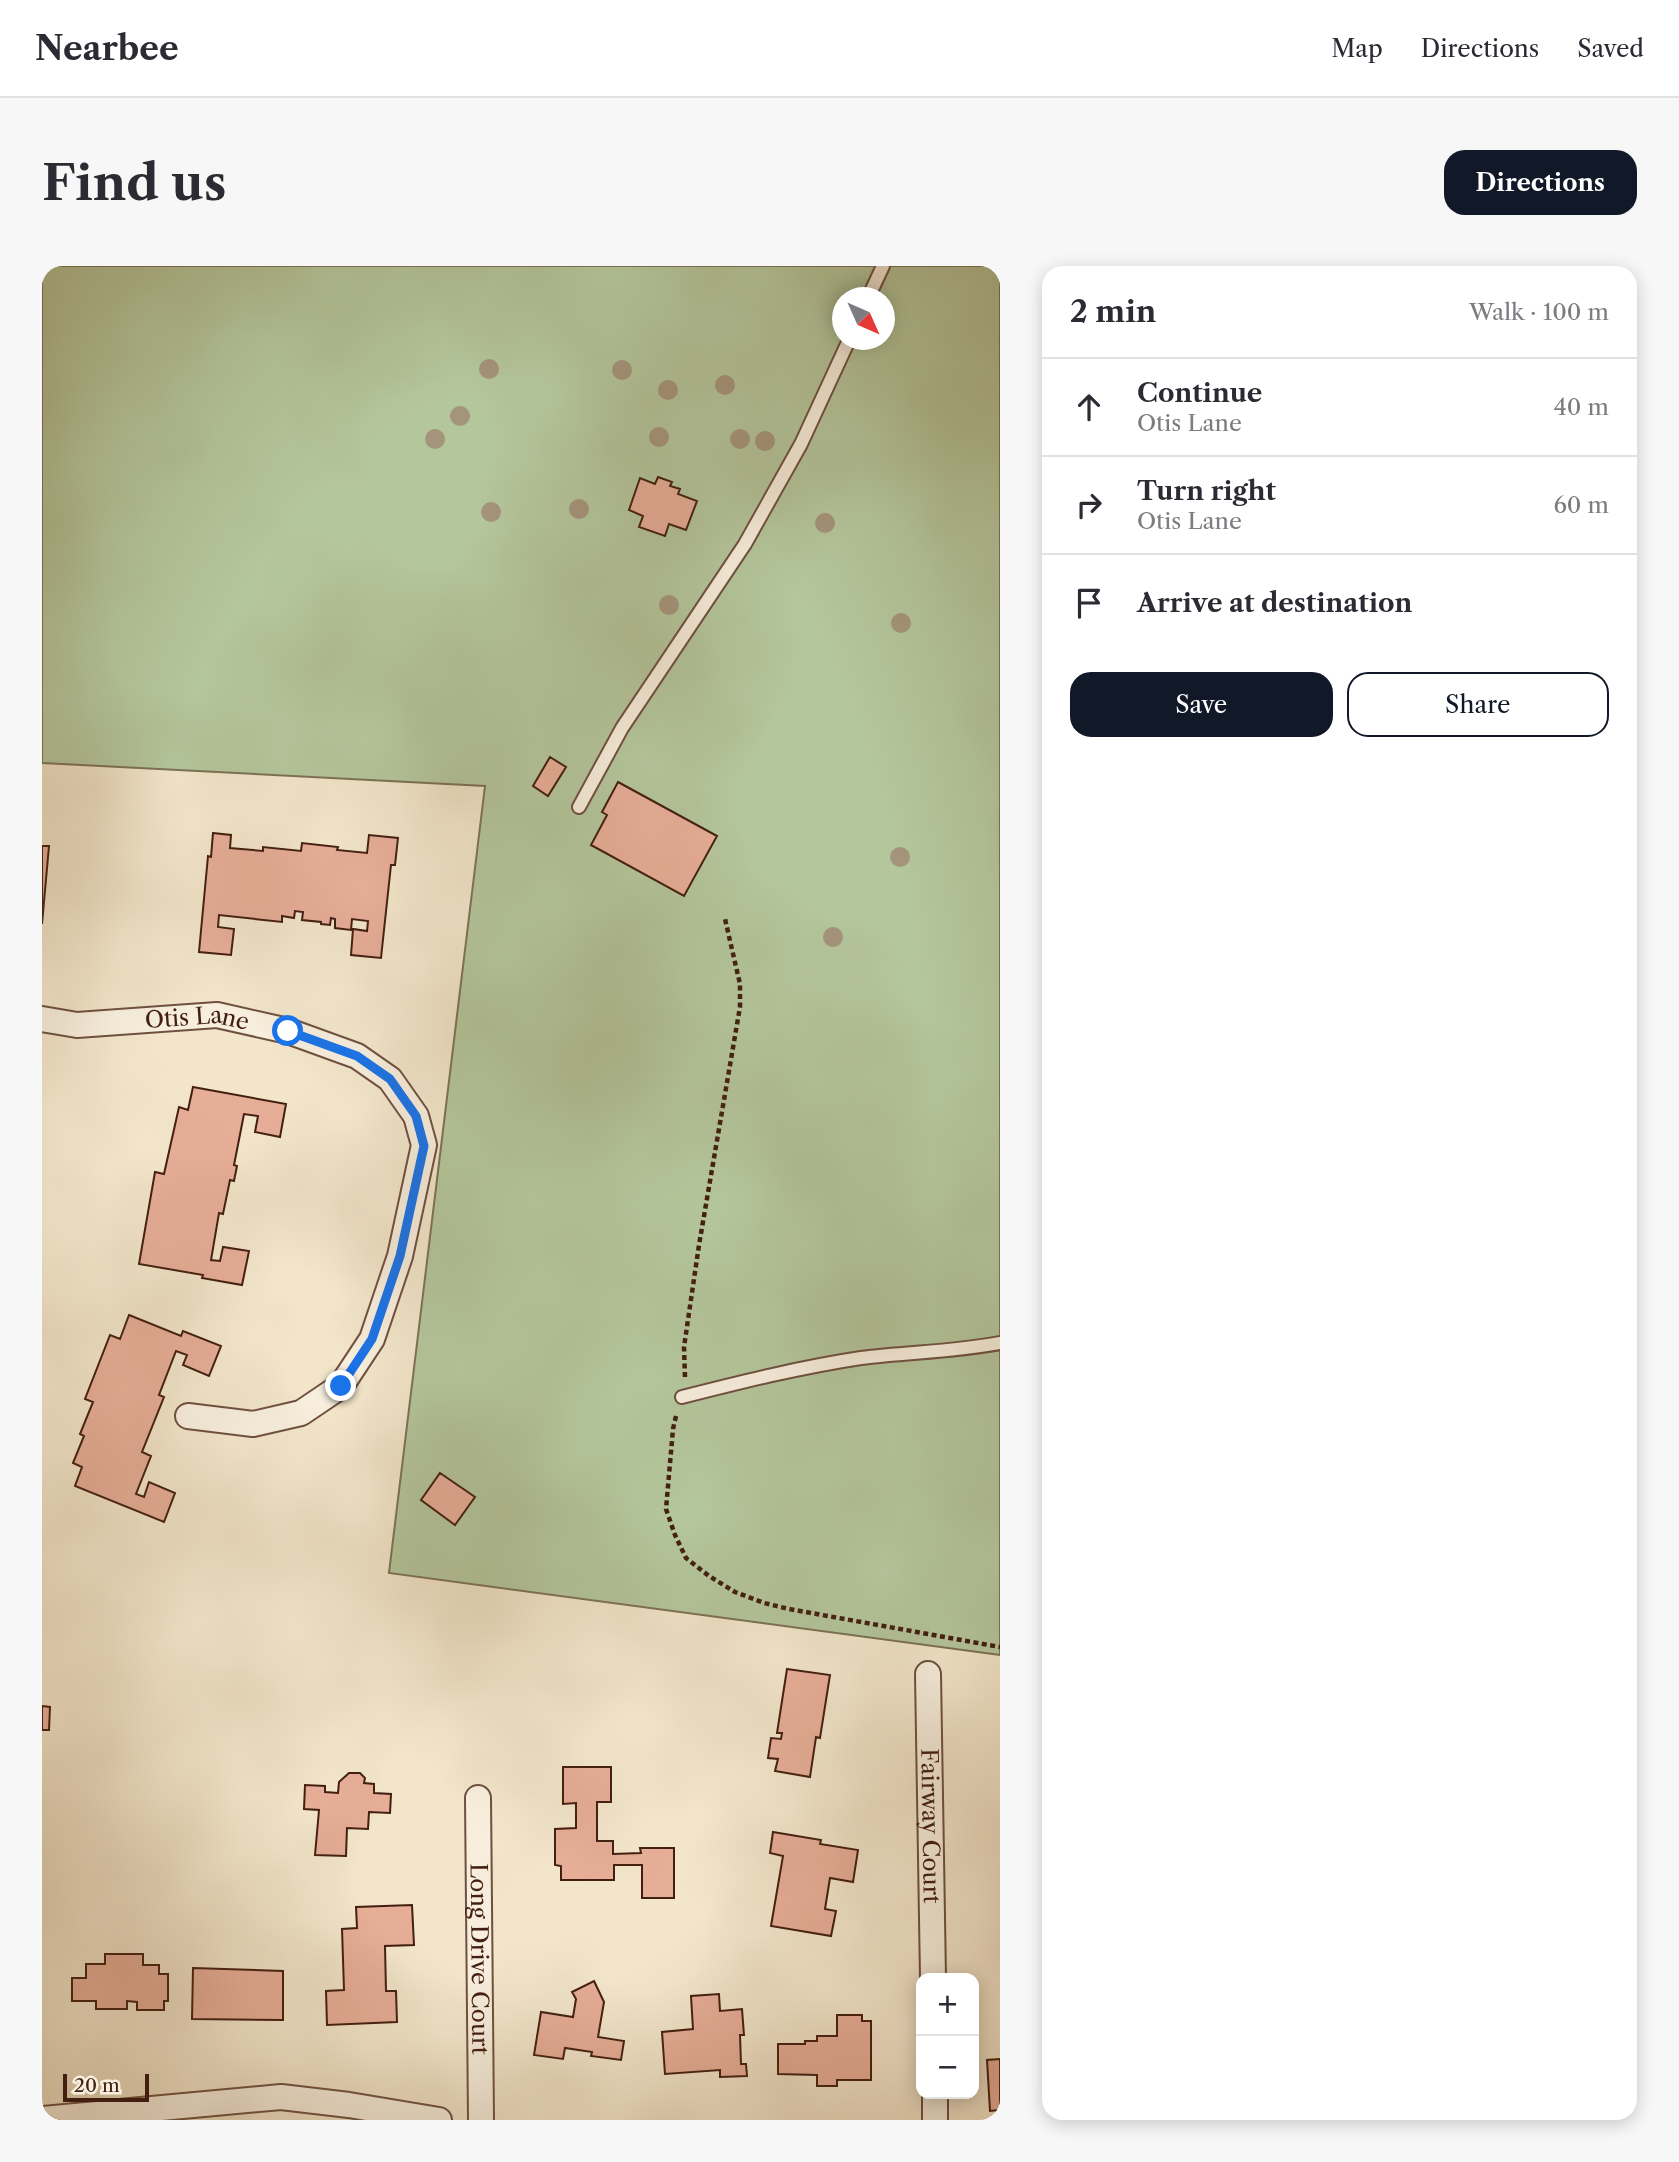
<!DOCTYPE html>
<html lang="en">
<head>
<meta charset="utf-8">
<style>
	body { margin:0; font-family:"Libre Caslon Text",serif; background:#f7f7f7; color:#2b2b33 }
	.controls { position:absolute; right:21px; bottom:21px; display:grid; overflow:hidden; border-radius:14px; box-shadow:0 4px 18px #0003 }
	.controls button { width:63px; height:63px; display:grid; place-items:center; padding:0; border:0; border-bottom:2px solid #e1e1e2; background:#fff; color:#2b2b33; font:35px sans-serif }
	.compass { position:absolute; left:790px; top:21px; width:63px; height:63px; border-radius:50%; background:#fff; box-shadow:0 4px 18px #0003; rotate:135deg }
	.scale { position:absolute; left:21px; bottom:18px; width:86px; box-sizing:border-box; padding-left:7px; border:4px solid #431f11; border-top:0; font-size:19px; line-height:24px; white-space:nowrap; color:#431f11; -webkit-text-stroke:5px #f7eedd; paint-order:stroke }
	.stop { position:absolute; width:21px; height:21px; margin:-16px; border:5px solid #1a73e8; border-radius:50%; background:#fff }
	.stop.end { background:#1a73e8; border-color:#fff; box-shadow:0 2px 7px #0008 }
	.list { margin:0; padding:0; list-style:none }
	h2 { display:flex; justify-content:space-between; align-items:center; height:91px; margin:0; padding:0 28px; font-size:30px }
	h2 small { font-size:23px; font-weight:400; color:#7c7c81 }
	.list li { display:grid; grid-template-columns:46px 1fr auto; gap:21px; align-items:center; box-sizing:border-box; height:98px; padding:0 28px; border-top:2px solid #e1e1e2 }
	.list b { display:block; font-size:26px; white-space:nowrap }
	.list p { margin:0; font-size:23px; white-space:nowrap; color:#7c7c81 }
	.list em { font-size:23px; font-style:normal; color:#7c7c81 }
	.actions { display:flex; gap:14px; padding:21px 28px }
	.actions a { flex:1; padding:16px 0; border:2px solid #111827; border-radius:21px; text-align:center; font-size:24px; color:#111827 }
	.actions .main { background:#111827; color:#fff }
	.icon { flex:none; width:38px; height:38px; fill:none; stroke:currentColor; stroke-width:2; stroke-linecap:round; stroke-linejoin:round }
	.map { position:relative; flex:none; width:958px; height:1854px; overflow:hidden; border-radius:21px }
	header { display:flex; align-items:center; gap:42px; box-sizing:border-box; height:98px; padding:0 35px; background:#fff; border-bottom:2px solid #e1e1e2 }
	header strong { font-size:33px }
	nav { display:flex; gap:38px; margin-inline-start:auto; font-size:24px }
	.intro { display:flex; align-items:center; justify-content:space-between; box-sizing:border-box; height:168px; padding:0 42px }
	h1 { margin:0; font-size:49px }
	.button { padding:18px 32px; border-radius:21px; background:#111827; color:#fff; font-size:24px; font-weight:700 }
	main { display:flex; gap:42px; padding:0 42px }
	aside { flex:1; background:#fff; border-radius:21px; box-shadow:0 4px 18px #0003 }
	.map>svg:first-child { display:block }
	.green { fill:#b4c69c; stroke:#7c7256; stroke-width:2; fill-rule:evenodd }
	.building { fill:#e6ad97; stroke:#431f11; stroke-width:2 }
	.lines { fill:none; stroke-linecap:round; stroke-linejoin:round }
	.lane-casing { stroke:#6f503f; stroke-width:16 }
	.street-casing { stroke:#6f503f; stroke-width:28 }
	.path { stroke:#431f11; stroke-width:4.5; stroke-dasharray:5 3.5; stroke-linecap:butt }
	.lane { stroke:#f7eedd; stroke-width:12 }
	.street { stroke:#f7eedd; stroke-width:24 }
	.tree { fill:#a4947b }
	.route { stroke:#1a73e8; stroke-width:9 }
	.labels { text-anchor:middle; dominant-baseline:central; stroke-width:7; stroke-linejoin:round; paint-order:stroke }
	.street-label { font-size:23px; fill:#431f11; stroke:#f7eedd }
</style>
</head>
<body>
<header>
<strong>Nearbee</strong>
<nav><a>Map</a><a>Directions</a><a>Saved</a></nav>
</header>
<div class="intro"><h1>Find us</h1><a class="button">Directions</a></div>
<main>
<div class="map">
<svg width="958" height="1854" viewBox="0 0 958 1854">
	<rect width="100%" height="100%" fill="#f2e5ca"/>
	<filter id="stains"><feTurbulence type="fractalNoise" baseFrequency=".00286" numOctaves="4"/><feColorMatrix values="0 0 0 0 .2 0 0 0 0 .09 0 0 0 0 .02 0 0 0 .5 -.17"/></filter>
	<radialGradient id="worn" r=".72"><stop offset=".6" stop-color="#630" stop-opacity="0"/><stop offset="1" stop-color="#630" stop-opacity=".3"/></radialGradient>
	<path class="green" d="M0,0H958V1389L347,1307L443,520L0,497ZM800,32H842V74H800Z"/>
	<path class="building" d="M616,211L630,216L628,220L638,223L636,228L655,235L644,264L627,258L623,270L597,261L601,250L587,244L598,212L613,218Z
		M508,491L524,501L506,530L491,520Z
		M576,516L675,570L642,630L549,579L565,549L560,546Z
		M171,567L189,569L188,582L221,585V581L259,585L260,577L296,581L295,584L325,587L327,569L356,572L353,599H349L339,692L309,689L311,663L325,665L326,655L310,653L309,664L293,662V653L289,652L288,659L279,658V656L260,654L261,646L253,645L252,652L240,650V656L177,649L176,661L192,663L189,689L157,686L166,590L169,591Z
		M0,580H7L0,658Z
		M151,821L244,838L238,871L213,866L216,850L202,848L192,899L195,900L192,915L188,914L181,948L177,947L169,994L178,995L181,981L207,985L200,1019L160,1012L161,1009L97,998L113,906L122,908L137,841L146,844Z
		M87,1049L139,1070L141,1065L179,1080L167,1110L141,1099L145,1089L134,1085L117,1129L122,1131L100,1186L109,1190L94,1228L102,1231L107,1216L133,1227L122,1256L33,1220L40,1201L31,1197L42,1170L38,1168L51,1136L43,1133L68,1069L78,1073Z
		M398,1207L433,1231L413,1259L379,1234Z
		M745,1403L788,1409L778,1472L774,1471L768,1511L733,1505L736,1493L726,1492L729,1472L739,1473L740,1467H735Z
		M0,1440L8,1441L7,1464H0Z
		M521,1501H569V1536H555V1575H571V1588L599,1587L598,1582H632V1632H600V1599H572V1614H519V1600L513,1599V1563L534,1562V1537L521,1538Z
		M307,1507H318L323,1512L322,1517L332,1518V1527L349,1528L348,1547L327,1546L326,1563L305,1562L304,1590L273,1589L277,1544L262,1543L263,1519L283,1520V1526L296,1527L297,1516Z
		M731,1566L779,1574L778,1578L816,1584L811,1616L788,1612L783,1643L794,1645L789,1670L729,1660L741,1590L728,1587Z
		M370,1639L372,1679L343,1680L344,1725H354L355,1756L285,1759L284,1725L302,1724L300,1663L315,1662L314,1641Z
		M63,1688H101V1699H117V1708H126V1735H122V1744H95V1736L85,1735V1743H54V1735H30V1712H44V1698H63Z
		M151,1702L241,1705V1754L150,1753Z
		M552,1715L562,1736L556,1771L582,1775L579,1794L549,1790L550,1786L523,1782L521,1793L492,1789L499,1746L531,1751L534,1733L530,1726Z
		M677,1728L678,1745L700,1743L702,1769H698L699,1798H704L705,1810L678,1811V1804L623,1808L620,1766L651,1763L649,1730Z
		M795,1749H820V1755H829V1814H795V1820H775V1809L736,1808V1778H763V1775H775V1770H795Z
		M958,1793V1844L948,1845L945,1794Z"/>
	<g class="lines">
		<defs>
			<path id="lane" d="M826,32L841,0
				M537,541L580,462L703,278L759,178L807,74
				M640,1131C699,1116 759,1101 819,1092C865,1086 912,1086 958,1077"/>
			<g id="street">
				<path id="s1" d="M0,753L35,759L175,749L246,765L315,790L348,813L374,850L382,879L358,990L330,1073L299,1120L259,1147L211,1158L146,1150"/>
				<path id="s2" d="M886,1408L891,1712"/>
				<path id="s3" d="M436,1532L439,1854"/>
				<path d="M893,1828V1854"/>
				<path d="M0,1853L239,1831L307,1839L397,1854"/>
			</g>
		</defs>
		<use href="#lane" class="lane-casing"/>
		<use href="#street" class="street-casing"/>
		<path class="path" d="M643,1111L642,1081L657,979L698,741V718L683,653
			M634,1150L631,1163L624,1243L633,1269L644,1292L667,1310L693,1326L722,1337L747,1343L958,1381"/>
		<use href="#lane" class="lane"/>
		<use href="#street" class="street"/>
	</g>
	<g class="tree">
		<circle cx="447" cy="103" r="10"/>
		<circle cx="580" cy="104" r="10"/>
		<circle cx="683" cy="119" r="10"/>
		<circle cx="626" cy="124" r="10"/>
		<circle cx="418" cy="150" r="10"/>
		<circle cx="617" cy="171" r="10"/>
		<circle cx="393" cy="173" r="10"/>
		<circle cx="698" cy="173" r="10"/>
		<circle cx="723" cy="175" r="10"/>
		<circle cx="537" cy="243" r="10"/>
		<circle cx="449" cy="246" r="10"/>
		<circle cx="783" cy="257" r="10"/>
		<circle cx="627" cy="339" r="10"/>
		<circle cx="859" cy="357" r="10"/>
		<circle cx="858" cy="591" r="10"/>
		<circle cx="791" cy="671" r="10"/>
	</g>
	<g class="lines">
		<path class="route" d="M246,765L315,790L348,813L374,850L382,880L358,990L330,1073L299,1120"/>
	</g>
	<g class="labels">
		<g class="street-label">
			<text stroke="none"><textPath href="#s1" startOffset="156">Otis Lane</textPath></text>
			<text stroke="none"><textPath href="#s2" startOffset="152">Fairway Court</textPath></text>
			<text stroke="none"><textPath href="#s3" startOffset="161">Long Drive Court</textPath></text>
		</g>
	</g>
	<rect width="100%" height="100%" filter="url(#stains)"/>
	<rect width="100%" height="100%" fill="url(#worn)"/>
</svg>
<div class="controls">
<button>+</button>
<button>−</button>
</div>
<svg class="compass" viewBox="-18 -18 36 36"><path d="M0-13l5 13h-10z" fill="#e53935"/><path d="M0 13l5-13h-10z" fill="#7c7c81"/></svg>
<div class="scale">20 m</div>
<div class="stop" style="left:246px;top:765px"></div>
<div class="stop end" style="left:299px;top:1120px"></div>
</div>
<aside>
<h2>2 min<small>Walk · 100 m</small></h2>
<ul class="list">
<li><svg class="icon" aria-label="ahead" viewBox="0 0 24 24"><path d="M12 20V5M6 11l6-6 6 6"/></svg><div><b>Continue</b><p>Otis Lane</p></div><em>40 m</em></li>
<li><svg class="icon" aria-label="right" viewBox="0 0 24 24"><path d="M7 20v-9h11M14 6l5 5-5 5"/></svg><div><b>Turn right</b><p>Otis Lane</p></div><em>60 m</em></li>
<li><svg class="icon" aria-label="arrive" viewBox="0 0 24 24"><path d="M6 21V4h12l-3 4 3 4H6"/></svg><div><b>Arrive at destination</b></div></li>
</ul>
<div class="actions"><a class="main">Save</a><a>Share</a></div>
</aside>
</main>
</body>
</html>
